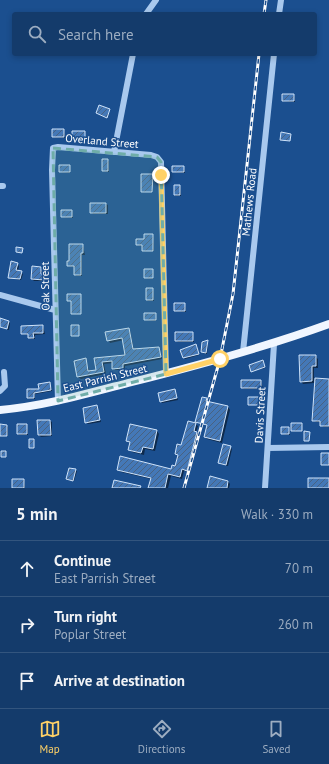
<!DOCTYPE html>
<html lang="en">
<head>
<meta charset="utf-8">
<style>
	body { margin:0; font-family:"PT Sans",sans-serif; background:#214673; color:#f1f3f6 }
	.stop { position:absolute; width:12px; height:12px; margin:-9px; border:3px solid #ffd166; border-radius:50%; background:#fff }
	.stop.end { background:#ffd166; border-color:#fff; box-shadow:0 1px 4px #0008 }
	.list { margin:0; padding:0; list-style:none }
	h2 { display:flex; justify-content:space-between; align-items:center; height:52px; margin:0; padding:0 16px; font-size:17px }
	h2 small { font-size:13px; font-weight:400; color:#9dadc1 }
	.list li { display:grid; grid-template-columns:26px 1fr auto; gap:12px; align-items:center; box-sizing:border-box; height:56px; padding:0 16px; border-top:1px solid #33557e }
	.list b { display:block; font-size:15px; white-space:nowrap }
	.list p { margin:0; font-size:13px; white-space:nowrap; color:#9dadc1 }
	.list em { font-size:13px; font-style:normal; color:#9dadc1 }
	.icon { flex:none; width:22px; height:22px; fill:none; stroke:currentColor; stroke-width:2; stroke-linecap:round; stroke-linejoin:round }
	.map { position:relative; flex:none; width:329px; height:488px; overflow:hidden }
	.search { position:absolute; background:#143b6b; box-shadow:0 2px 6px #0003; left:12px; right:12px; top:12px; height:44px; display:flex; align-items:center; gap:10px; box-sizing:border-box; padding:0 14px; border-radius:4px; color:#9dadc1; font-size:15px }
	.sheet { height:220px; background:#143b6b }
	nav { display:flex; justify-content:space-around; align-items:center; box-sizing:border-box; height:56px; border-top:1px solid #33557e; background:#143b6b; font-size:11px; color:#9dadc1 }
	nav a { display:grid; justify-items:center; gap:2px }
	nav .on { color:#ffd166 }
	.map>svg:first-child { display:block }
	.shadow { fill:#0007 }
	.building { fill:url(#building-hatch); stroke:#cfe3fa }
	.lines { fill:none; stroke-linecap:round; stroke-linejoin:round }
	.minor { stroke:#a9c9ee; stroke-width:6 }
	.major { stroke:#f0f6ff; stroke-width:8 }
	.rail-casing { stroke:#fff; stroke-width:3 }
	.rail { stroke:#1b4f8f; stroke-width:1.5; stroke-dasharray:4.5; stroke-linecap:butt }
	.route { stroke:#ffd166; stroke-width:5 }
	.marked { fill:#6fada8; fill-opacity:0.2; stroke:#6fada8; stroke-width:3; stroke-dasharray:8 5; stroke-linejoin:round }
	.labels { text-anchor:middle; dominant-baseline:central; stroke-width:3; stroke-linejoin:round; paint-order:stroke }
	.street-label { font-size:11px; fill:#fff; stroke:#1b4f8f }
</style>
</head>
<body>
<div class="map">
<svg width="329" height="488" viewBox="0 0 329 488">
	<defs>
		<pattern id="building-hatch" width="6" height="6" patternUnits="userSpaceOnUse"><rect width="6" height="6" fill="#4478b7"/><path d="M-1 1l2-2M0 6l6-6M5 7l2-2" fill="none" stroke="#486282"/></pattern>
	</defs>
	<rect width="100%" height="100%" fill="#1b4f8f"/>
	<path class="shadow" d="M294,95L295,102L283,101Z
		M64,130L65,138L53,137Z
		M103,160L109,161V172L103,171Z
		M69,166L70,173L60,172Z
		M184,167L185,173L173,172Z
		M153,175L152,192H143L142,191Z
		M180,186L181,196H175V195Z
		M106,204L108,205V214H93L91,212Z
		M72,211L73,218L62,217Z
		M153,235L154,251H144L143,246L137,245V240H145Z
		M83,245L85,255H82V276H76L75,267L68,266Z
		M17,264L19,266L18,271L23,274L21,280L9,278Z
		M41,268L42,275L46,277L45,281H34L32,279Z
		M145,270L153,271V279L145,278Z
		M153,289L154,301H148L147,300Z
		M185,304L186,312L175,311Z
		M155,314L156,321L145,320Z
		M0,319L10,323L9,330L0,327Z
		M43,326L45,334L35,335V339H31L29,335L22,334Z
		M128,329L130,331L134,350L159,348L162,359L125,366V370H115L113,363L104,364L106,374L81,379L78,377L75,361L85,359L90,372L97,370L95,359L127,356L124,340L110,343L106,333Z
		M192,333L194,342H178L176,340Z
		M208,341L207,354L203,353V343Z
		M197,346L199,355L185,359L181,350Z
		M315,356L318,359V368H314V383L303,384L301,381Z
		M263,363L265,368L252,371Z
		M329,380V427H323L321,422H316L314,420Z
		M261,381L263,389H244L242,387Z
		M50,383L52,391L35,394V399L28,398V390H40Z
		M174,390L178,400L162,403L161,401Z
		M206,399L209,402L228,407L230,410L222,443L207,439L205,437L208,426L196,422Z
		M97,407L101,422L88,424L86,422Z
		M39,421H50L52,422V436L41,437L39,435Z
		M195,424L198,426L196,432L199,435L190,472L184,471L182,479L171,476L168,488H149L151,479L121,472L118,469L171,470L176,467L179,457L176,454Z
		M0,425L8,427V436L0,435Z
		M27,425L28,435H19L18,434Z
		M131,425L157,431L159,434L155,451L145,449L144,455L132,452L130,449V443L127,441Z
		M289,428L290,435L282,434Z
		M230,447L232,449L228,466L221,464L219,462Z
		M70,469L77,471L74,481L68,480Z
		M24,480L25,488H13Z
		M228,481L230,484L229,488H208Z"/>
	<path class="building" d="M282,94H294V101H282Z
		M99,105L110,109L107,118L96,113Z
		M52,129H64V137H52Z
		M72,131H85V138H72Z
		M281,132L291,134L290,141L280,140Z
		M102,159H108V171H102Z
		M59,165H70V172H59Z
		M172,166H184V172H172Z
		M141,174H153L152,192H141Z
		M174,185H180V195H174Z
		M90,203H106V213H90Z
		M61,210H72V217H61Z
		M144,234H153V251H142V245H136V239H144Z
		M69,244H83V253H81V275H74V266H67V261H69Z
		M16,247L23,248L22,253L16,252Z
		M11,261L18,263L16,270L22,271L20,279L8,278Z
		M32,266L41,267V274H44V280L31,279Z
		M144,269H153V278H144Z
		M146,288H153V300H146Z
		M67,294H81V314H71V301H67Z
		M174,303H185V311H174Z
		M144,313H156V320H144Z
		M0,318L9,321L7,329L0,327Z
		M43,325V333H33L34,338H28V334H21V326Z
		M71,325H79V336H71Z
		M129,328L133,349L159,347L161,357L123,364V368L112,369V361L102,362L104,372L77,377L74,361L86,358L88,371L96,370L94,358L125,355L122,338L107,341L105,332Z
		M175,332H193V341H175Z
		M208,340L206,353L201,352L202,342Z
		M196,344L199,354L183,358L180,350Z
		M299,355H316V366H312V381L300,382Z
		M263,360L265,367L251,372L249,365Z
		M315,378L329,379V426H320V421H312Z
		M241,380H261V388H241Z
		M50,382L51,390L34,393V398H27V389H39L38,384Z
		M175,389L177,398L160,402L158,393Z
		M202,397L207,398L206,401L228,406L220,441L204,437L207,425L195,422Z
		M248,397H260V405H248Z
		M97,405L100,420L85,423L83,408Z
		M37,420H50L51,435H38Z
		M188,421L196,423L194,431L197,432L187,471L182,469L180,477L168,474L165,488H148L151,478L117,470L120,456L171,469L172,465L175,466L178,455L175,454L177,444L181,445Z
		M291,423H302V431H291Z
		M0,424L7,425V436H0Z
		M17,424H27V434H17Z
		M130,424L157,430L153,449L143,447L141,453L128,450L130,442L126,441Z
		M281,427H289V434H281Z
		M304,431L310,432L309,441H304Z
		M29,439H34V448H29Z
		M223,444L231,446L226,465L218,463Z
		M1,451H6V457H1Z
		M321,453H329V465H321Z
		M69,468L76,469L73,481L66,479Z
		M210,476L228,481L227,488H207Z
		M308,478H329V488H308Z
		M12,479H24V488H12Z
		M114,480L141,486L140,488H112Z"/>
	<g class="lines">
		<path class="minor" d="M146,14L156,0
			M279,14L281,0
			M114,152L133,54
			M0,186H3
			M0,295L55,310
			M243,352L274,54
			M0,391L5,386L4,372
			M58,401L52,170L53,148L58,147L151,155L157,157L161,162L166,374
			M268,448L329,447
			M265,488L274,344"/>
		<path class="major" d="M0,410C44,406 86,394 128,383C196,366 263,348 329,324"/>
		<defs>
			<path id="rail" d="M264,14L266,0
				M184,488L220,359L233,294L259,54"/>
		</defs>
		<use href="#rail" class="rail-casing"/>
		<use href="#rail" class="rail"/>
	</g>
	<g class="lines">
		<path class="route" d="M161,175L166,374L220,359"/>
	</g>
	<path class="marked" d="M53,148L157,157L161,162L166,374L58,401Z"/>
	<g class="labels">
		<g class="street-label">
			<text transform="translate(102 141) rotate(5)">Overland Street</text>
			<text transform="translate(249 202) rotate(-84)">Mathews Road</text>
			<text transform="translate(45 286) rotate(-91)">Oak Street</text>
			<text transform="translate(105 378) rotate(-14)">East Parrish Street</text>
			<text transform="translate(260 415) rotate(-87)">Davis Street</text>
		</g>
	</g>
</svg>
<div class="stop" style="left:220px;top:359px"></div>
<div class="stop end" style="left:161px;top:175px"></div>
<div class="search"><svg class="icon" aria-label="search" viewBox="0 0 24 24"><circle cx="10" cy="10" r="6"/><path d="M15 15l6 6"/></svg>Search here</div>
</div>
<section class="sheet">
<h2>5 min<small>Walk · 330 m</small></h2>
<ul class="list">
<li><svg class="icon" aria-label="ahead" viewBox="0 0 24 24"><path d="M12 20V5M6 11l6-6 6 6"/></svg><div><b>Continue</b><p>East Parrish Street</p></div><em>70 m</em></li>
<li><svg class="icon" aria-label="right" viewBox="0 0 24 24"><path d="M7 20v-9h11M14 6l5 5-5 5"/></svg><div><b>Turn right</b><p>Poplar Street</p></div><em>260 m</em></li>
<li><svg class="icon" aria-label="arrive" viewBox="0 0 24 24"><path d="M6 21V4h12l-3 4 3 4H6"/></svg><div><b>Arrive at destination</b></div></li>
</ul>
</section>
<nav>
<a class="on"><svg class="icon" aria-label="map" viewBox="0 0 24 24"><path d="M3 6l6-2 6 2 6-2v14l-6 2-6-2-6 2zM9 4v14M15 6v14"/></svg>Map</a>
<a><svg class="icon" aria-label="directions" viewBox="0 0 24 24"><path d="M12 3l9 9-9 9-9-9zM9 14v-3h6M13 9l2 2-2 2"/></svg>Directions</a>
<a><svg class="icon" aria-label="saved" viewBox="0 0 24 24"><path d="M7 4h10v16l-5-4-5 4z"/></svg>Saved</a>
</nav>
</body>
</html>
